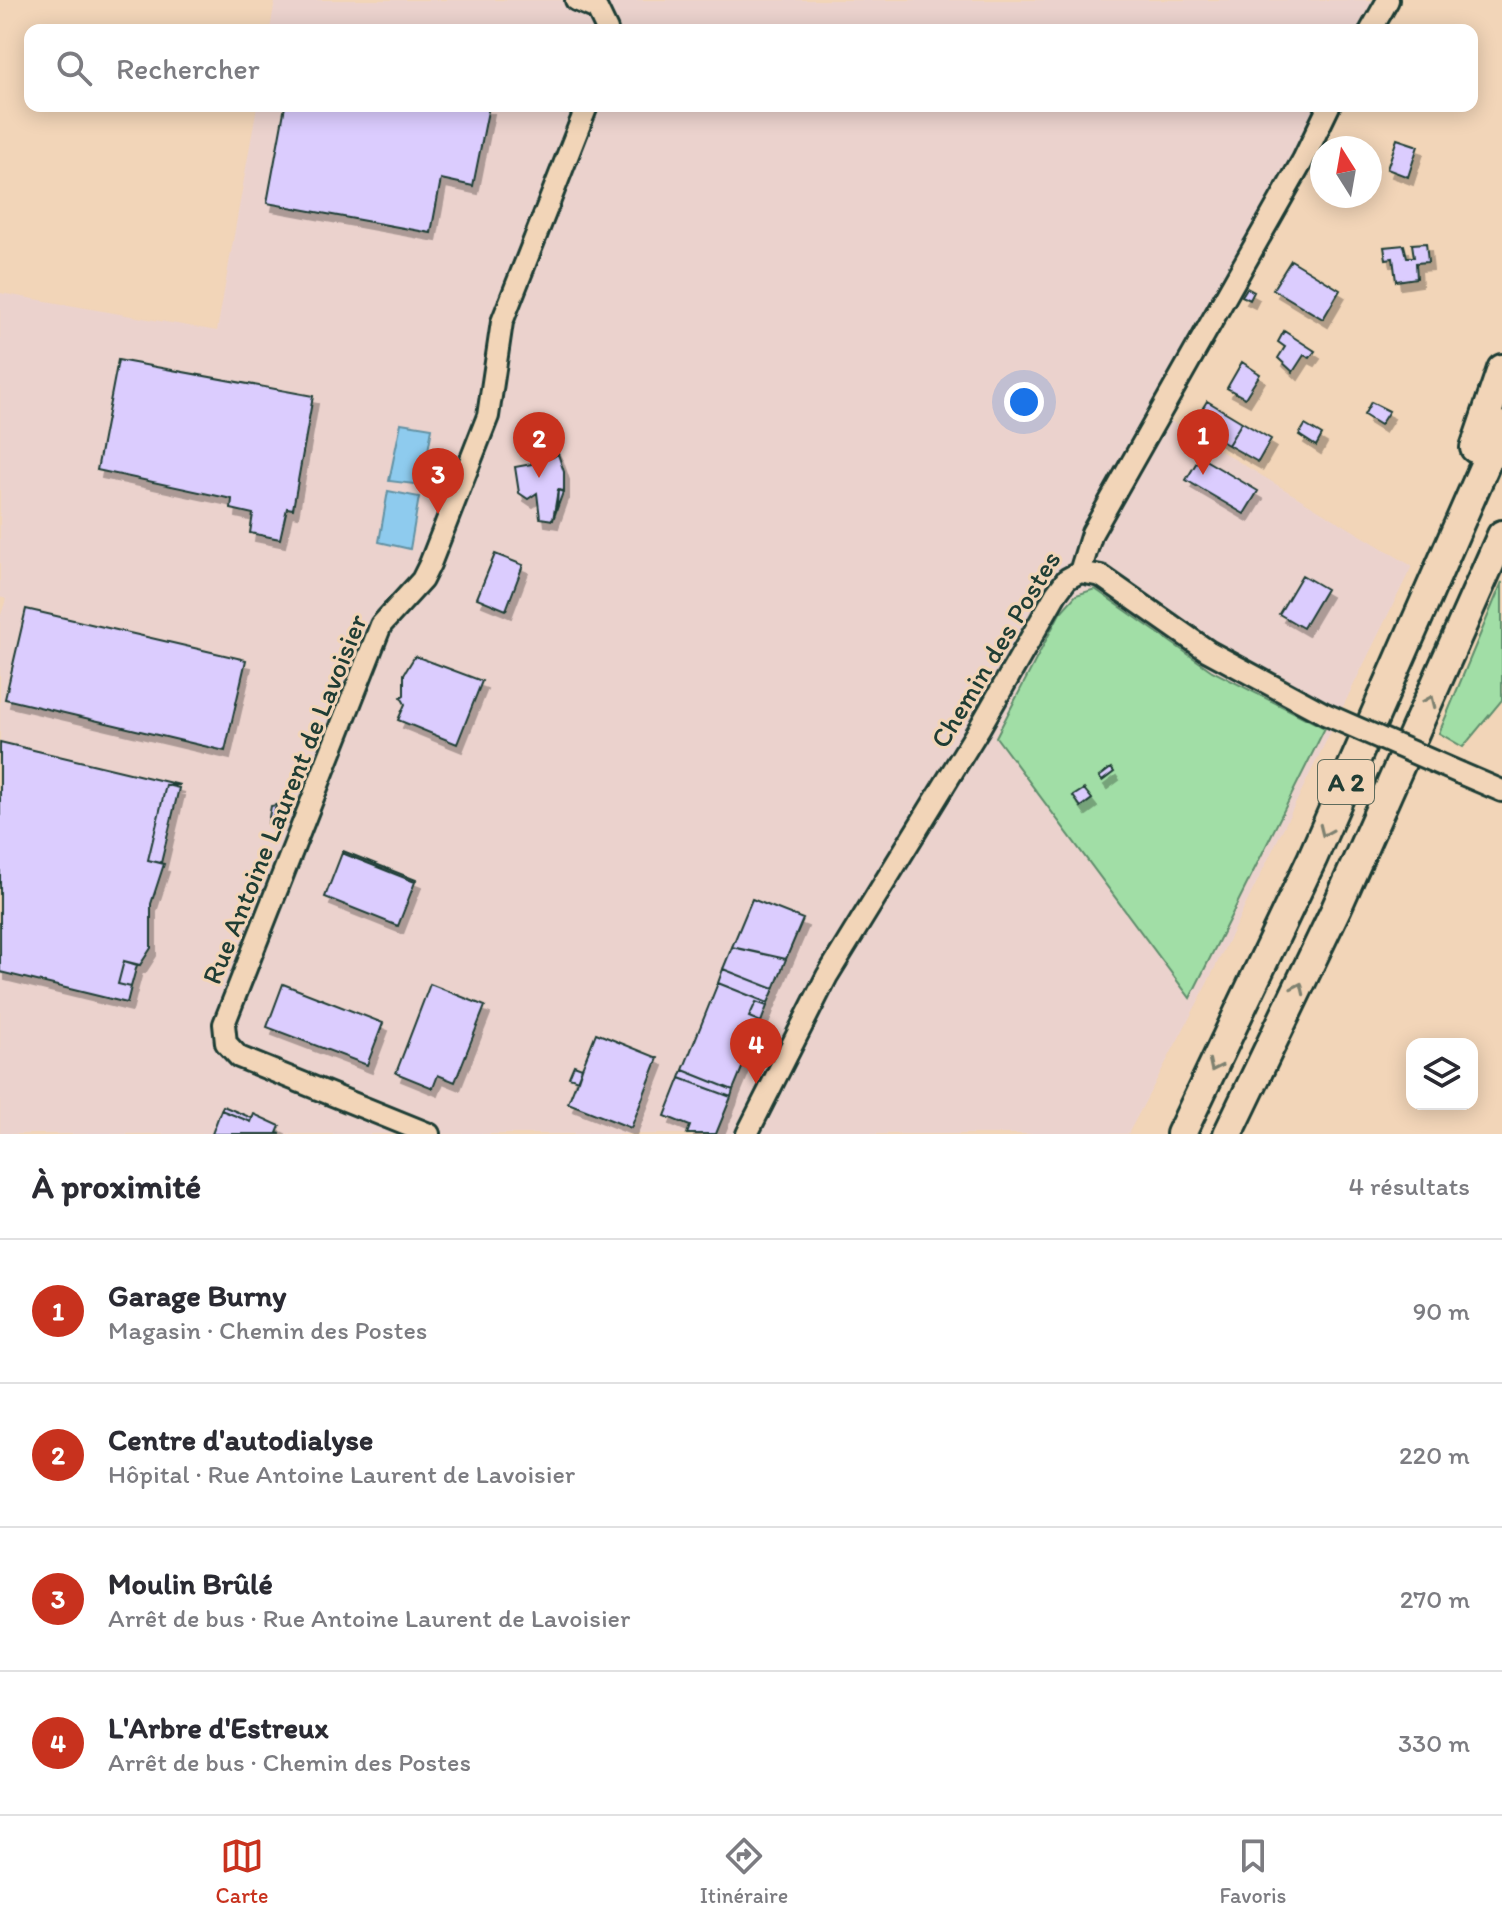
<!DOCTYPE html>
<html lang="fr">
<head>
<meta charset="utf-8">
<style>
	body { margin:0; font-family:Itim,sans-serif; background:#f2f2f3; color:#2b2b33 }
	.controls { position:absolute; right:24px; bottom:24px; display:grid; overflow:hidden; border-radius:16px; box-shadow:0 4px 20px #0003 }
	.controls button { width:72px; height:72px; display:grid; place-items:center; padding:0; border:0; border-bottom:2px solid #e1e1e2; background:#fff; color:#2b2b33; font:40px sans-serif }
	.compass { position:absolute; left:1310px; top:136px; width:72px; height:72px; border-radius:50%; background:#fff; box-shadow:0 4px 20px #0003; rotate:349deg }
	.you { position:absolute; left:1024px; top:402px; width:28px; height:28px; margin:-20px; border:6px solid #fff; border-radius:50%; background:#1a73e8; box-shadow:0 0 0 12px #1a73e833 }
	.badge { display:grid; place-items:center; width:52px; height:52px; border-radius:50%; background:#c8321e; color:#fff; font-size:26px; font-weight:700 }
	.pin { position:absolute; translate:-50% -66px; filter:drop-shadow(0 2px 4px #0008) }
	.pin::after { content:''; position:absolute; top:42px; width:28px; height:24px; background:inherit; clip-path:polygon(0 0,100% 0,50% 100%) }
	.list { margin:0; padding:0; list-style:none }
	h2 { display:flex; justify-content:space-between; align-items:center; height:104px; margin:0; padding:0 32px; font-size:34px }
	h2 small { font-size:26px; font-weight:400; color:#7c7c81 }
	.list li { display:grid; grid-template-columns:52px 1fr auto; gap:24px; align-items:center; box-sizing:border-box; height:144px; padding:0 32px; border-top:2px solid #e1e1e2 }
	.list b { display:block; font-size:30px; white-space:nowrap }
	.list p { margin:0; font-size:26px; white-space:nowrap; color:#7c7c81 }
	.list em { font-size:26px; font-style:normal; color:#7c7c81 }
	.icon { flex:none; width:44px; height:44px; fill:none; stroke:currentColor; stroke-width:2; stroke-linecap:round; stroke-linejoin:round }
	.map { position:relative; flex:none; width:1502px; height:1134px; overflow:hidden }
	.search { position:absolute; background:#fff; box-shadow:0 4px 20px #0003; left:24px; right:24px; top:24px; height:88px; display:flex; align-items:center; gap:20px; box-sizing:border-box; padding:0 28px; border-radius:16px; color:#7c7c81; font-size:30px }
	.sheet { height:680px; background:#fff }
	nav { display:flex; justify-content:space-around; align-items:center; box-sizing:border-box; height:112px; border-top:2px solid #e1e1e2; background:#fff; font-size:22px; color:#7c7c81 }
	nav a { display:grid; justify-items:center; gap:4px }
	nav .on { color:#c8321e }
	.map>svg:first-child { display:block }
	.built { fill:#ebd2cd }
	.green { fill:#a1dea6; stroke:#608e6d; stroke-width:2 }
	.water { fill:#8ecbee; stroke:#6292a4; stroke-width:2 }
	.building { fill:#dbccfe; stroke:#1f3d34; stroke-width:2; filter:url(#shadow) }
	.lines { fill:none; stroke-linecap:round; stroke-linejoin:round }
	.minor-casing { stroke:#1f3d34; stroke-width:26 }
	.highway-casing { stroke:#1f3d34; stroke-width:34 }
	.minor { stroke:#f2d5b8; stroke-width:20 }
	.highway { stroke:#f2d5b8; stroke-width:28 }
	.minor-bridge-casing { stroke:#1f3d34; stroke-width:26; stroke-linecap:butt }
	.minor-bridge { stroke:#f2d5b8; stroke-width:20 }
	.oneway { stroke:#7e816f }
	.labels { text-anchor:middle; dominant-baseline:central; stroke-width:6; stroke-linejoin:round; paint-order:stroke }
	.shield { fill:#f2d5b8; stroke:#5e6b5c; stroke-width:2 }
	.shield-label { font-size:26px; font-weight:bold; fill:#1f3d34 }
	.street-label { font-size:28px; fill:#1f3d34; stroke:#f2d5b8 }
</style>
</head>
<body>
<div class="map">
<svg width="1502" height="1134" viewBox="0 0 1502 1134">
	<defs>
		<filter id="shadow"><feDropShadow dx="5" dy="8" stdDeviation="0" flood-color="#0004"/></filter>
	</defs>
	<rect width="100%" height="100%" fill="#f2d5b8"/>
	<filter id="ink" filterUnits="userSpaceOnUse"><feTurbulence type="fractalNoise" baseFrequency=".0125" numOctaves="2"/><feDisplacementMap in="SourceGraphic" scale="16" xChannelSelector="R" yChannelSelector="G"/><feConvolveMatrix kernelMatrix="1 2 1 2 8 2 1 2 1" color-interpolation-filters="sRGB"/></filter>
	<g filter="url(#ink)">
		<path class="built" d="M275,0H1385L1368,30H270Z
			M257,106H1324L1151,409L1412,566L1199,1000L1128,1134H0V618L6,599L0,597V293L217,331Z"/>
		<path class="green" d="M1502,582V700L1463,747L1439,733Z
			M1095,589L1212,671L1325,728L1190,998L996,737L1060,613L1076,595Z"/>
		<path class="water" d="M401,423L432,428L422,485L389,481Z
			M388,491L419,497L410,549L379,542Z"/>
		<path class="building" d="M285,106H489L473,186L441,179L431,233L267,203Z
			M1397,139L1418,146L1408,177L1387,169Z
			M1426,243L1428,262L1416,263L1417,278L1396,281L1393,258L1386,259L1384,247L1404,245L1407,257H1414L1412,244Z
			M1291,260L1340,290L1323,319L1273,289Z
			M1247,288L1254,292L1250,300L1242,296Z
			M1284,331L1315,351L1310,358L1304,355L1293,372L1278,358L1285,347L1278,342Z
			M118,360L313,396L293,509L287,508L280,539L250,533L253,514L231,509L232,499L97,470Z
			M1242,362L1260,374L1245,398L1227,388Z
			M1207,401L1242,422L1228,445L1193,424Z
			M1371,402L1389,411L1380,425L1364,415Z
			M1242,422L1271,439L1258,462L1228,445Z
			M1305,425L1322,435L1316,446L1299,435Z
			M538,426L553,457L558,454L564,472V491L558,490L553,520L540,518L537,493L528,499L519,493L515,467L532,464L527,432Z
			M538,426L550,440L558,454L553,457Z
			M1200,457L1258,491L1244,514L1186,480Z
			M558,490L563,492L553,520L557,506Z
			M495,554L523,565L506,610L477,598Z
			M1302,575L1326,589L1303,628L1279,614Z
			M26,609L246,660L225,751L5,699Z
			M415,656L482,681L457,744L398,720L405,704L401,697L404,695V674Z
			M0,742L180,785H166L148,860L164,864L151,904V948L140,965L124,961L118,984L131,987L127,1003L0,972Z
			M1111,768L1114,772L1102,781L1099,777Z
			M166,785L179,788L161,863L148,860Z
			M1084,789L1092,799L1081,807L1073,796Z
			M276,805L272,823H268L271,806Z
			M343,851L416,880L415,882L342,853Z
			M342,853L415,882L398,926L325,897Z
			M752,899L803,919L786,959L732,947Z
			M732,947L786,959L774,989L723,969Z
			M124,961L137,965L131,987L118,984Z
			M723,969L774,989L768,1003L718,983Z
			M718,983L768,1003L767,1006L756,1002L749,1017L761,1022L733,1090L683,1070Z
			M283,984L383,1023L367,1065L267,1027Z
			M430,984L485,1006L455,1082L438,1075L433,1088L396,1073Z
			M756,1002L767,1006L761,1022L749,1017Z
			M596,1033L658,1058L631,1128L568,1103Z
			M574,1065L582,1068L578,1080L569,1077Z
			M683,1070L733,1090L731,1097L680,1078Z
			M680,1078L731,1097L716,1134H687L690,1126L665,1116Z
			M223,1106L252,1118L251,1122L221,1110Z
			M221,1110L251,1122L254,1114L280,1126L277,1133L281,1134H212Z"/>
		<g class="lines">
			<defs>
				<path id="minor" d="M576,0L597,9L607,30
					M1371,30L1388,0
					M1080,572L1101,576L1208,651L1325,714
					M1460,773L1502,791
					M429,1134L239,1057L226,1043L224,1024L381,625L422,580L430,564L488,416L502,322L587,106
					M747,1134L827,976L980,727L1056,594L1067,579L1080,572L1092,533L1303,160L1329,106"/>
				<path id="highway" d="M1475,448L1502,369
					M1181,1134L1312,859L1502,426
					M1228,1134L1336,909L1502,535"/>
			</defs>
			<use href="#minor" class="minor-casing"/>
			<use href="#highway" class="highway-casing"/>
			<use href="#minor" class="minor"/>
			<use href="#highway" class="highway"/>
			<defs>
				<path id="minor-bridge" d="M1325,714L1460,773"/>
			</defs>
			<use href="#minor-bridge" class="minor-bridge-casing"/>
			<use href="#minor-bridge" class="minor-bridge"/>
		</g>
		<defs><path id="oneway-chevron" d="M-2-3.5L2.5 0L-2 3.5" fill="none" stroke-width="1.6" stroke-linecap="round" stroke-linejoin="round" transform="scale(2)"/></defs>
		<g class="oneway">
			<use href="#oneway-chevron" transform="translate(1430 701) rotate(-66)"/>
			<use href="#oneway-chevron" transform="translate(1325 831) rotate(114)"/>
			<use href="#oneway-chevron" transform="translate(1299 988) rotate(-65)"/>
			<use href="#oneway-chevron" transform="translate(1214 1066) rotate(116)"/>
		</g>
	</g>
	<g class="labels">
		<rect class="shield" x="1318" y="760" width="56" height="44" rx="6"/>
		<g class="shield-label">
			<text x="1346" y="782">A 2</text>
		</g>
		<g class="street-label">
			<text transform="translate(995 649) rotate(-59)">Chemin des Postes</text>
			<text transform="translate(284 799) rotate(-68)">Rue Antoine Laurent de Lavoisier</text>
		</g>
	</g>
</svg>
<div class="controls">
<button><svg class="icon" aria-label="layers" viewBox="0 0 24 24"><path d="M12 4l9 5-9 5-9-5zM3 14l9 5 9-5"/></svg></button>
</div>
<svg class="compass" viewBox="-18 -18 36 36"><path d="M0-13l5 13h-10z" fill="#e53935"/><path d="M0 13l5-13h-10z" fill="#7c7c81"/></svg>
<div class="you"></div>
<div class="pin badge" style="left:1203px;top:475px">1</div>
<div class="pin badge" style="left:539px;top:478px">2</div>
<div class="pin badge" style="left:438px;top:514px">3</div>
<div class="pin badge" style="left:756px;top:1084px">4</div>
<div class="search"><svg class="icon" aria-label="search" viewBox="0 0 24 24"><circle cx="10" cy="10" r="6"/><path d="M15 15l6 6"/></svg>Rechercher</div>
</div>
<section class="sheet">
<h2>À proximité<small>4 résultats</small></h2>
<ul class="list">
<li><span class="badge">1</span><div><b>Garage Burny</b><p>Magasin · Chemin des Postes</p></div><em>90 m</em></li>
<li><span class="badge">2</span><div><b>Centre d'autodialyse</b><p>Hôpital · Rue Antoine Laurent de Lavoisier</p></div><em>220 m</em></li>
<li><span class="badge">3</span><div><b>Moulin Brûlé</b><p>Arrêt de bus · Rue Antoine Laurent de Lavoisier</p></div><em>270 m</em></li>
<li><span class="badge">4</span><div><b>L'Arbre d'Estreux</b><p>Arrêt de bus · Chemin des Postes</p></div><em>330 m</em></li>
</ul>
</section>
<nav>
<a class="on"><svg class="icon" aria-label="map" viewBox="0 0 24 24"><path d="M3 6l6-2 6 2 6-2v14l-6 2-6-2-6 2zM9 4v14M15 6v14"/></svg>Carte</a>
<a><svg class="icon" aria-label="directions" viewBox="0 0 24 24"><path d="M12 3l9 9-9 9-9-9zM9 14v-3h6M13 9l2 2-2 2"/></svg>Itinéraire</a>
<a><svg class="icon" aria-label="saved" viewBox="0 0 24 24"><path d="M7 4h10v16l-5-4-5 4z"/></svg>Favoris</a>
</nav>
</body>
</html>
